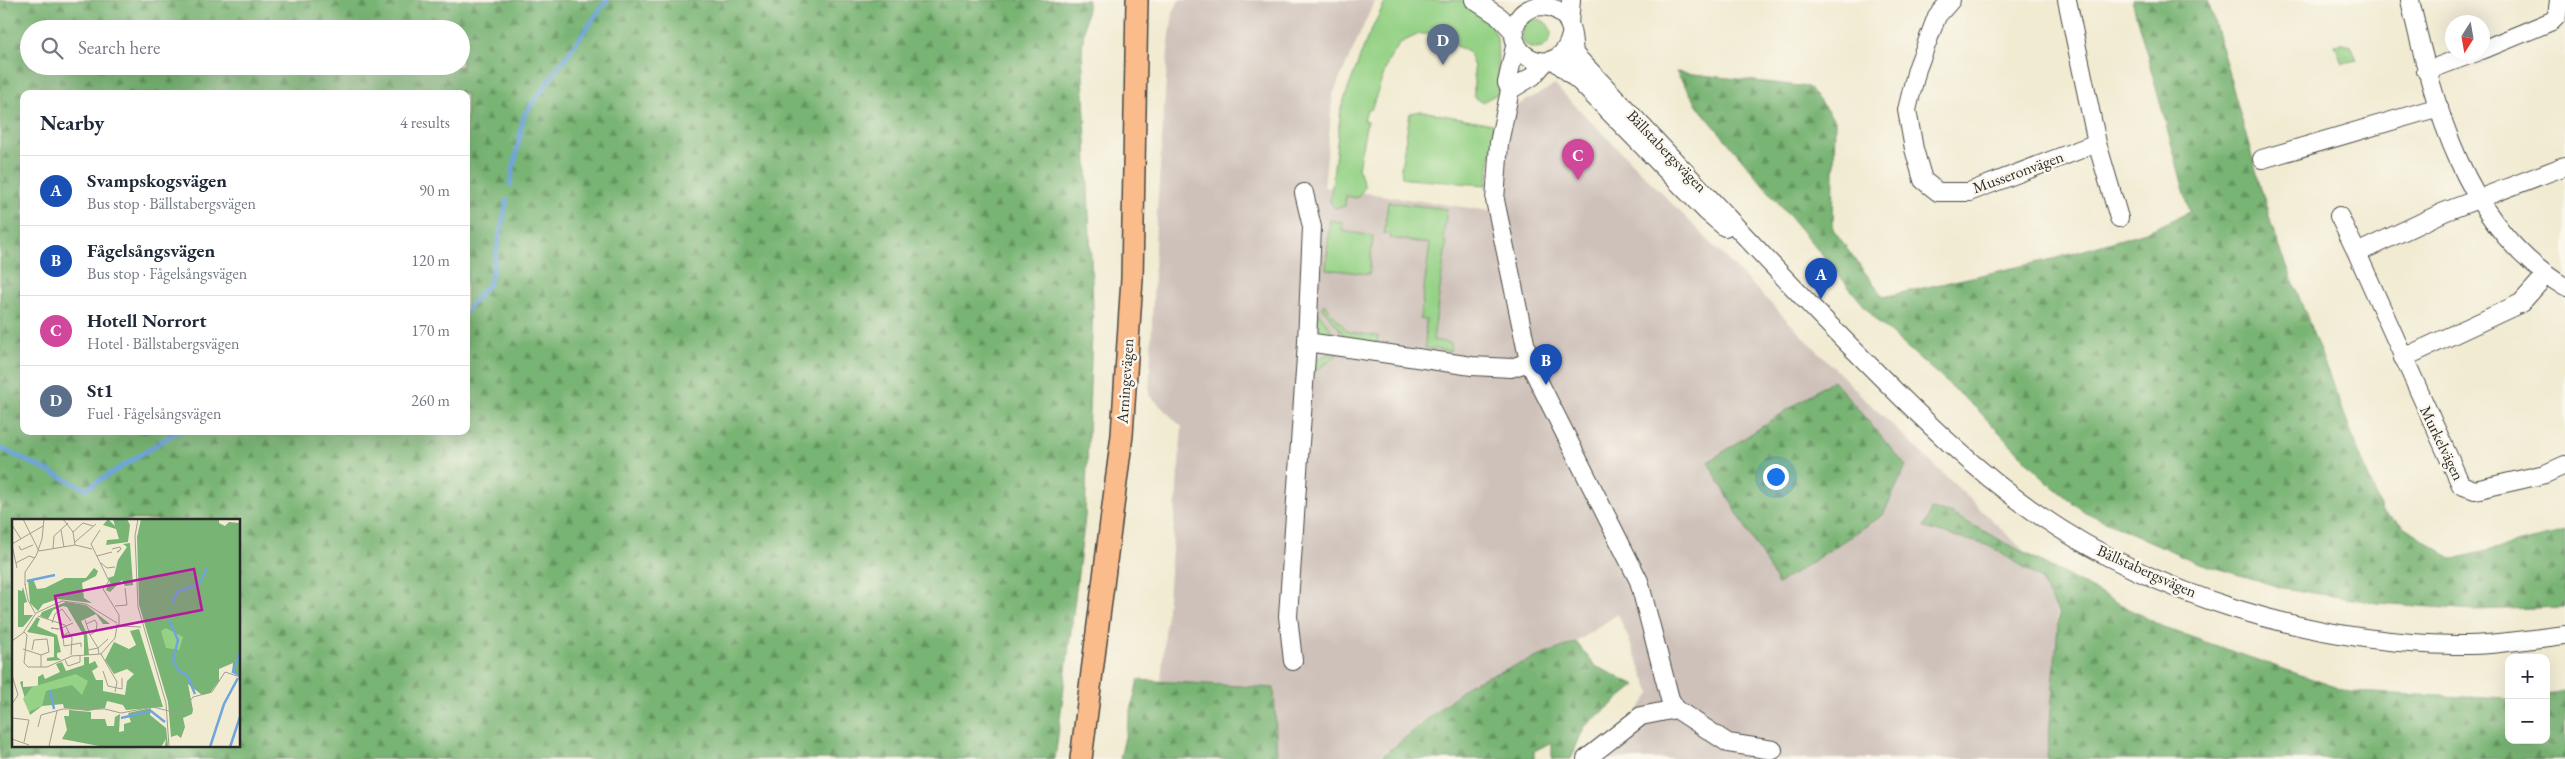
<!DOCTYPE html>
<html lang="en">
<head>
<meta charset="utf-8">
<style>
	body { margin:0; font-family:"EB Garamond",serif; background:#f6f6f7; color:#1f2937 }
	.controls { position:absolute; right:15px; bottom:15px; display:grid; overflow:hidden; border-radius:10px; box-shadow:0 5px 20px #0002 }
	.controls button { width:45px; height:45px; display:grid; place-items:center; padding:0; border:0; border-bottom:1px solid #e0e1e3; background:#fff; color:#1f2937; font:25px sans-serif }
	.compass { position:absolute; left:2445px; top:15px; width:45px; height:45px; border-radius:50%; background:#fff; box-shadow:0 5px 20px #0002; rotate:191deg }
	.you { position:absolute; left:1775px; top:476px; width:18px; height:18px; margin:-12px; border:4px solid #fff; border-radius:50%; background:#1a73e8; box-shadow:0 0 0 8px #1a73e833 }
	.badge { display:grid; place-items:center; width:32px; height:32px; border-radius:50%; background:#ea580c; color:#fff; font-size:16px; font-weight:700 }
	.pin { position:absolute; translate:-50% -41px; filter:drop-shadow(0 1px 2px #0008) }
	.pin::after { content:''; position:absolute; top:26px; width:18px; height:15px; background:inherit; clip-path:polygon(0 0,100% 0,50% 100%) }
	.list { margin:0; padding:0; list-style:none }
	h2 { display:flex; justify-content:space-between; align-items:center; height:65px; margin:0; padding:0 20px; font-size:21px }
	h2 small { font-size:16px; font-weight:400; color:#747a83 }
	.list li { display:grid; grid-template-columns:32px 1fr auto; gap:15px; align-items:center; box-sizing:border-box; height:70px; padding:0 20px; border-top:1px solid #e0e1e3 }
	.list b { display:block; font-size:19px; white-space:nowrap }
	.list p { margin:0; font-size:16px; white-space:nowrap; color:#747a83 }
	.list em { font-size:16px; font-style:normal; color:#747a83 }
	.icon { flex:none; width:28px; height:28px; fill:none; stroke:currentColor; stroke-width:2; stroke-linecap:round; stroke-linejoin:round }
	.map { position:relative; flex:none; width:2565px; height:759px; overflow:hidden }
	.search { position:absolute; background:#fff; box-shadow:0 5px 20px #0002; left:20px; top:20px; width:450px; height:55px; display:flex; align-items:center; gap:12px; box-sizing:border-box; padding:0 18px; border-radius:28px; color:#747a83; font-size:19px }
	.panel { position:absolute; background:#fff; box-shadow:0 5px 20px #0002; left:20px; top:90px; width:450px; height:345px; border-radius:10px }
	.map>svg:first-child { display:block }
	.industrial { fill:#cec1b9 }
	.grass { fill:#95d286; stroke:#607e58 }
	.forest { fill:url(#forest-firs); stroke:#52704f; fill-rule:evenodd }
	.park { fill:url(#park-tufts); stroke:#607e58 }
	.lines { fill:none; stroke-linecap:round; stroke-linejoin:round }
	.stream { stroke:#6fa4dc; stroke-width:4.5 }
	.minor-casing { stroke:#494844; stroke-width:20 }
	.major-casing { stroke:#494844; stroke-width:24 }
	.minor { stroke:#fff; stroke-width:18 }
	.major { stroke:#fabc8b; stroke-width:21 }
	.labels { text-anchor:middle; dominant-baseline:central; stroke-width:5; stroke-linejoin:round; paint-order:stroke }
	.street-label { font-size:16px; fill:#2b2b2b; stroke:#fbf7ec }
	.inset-river { fill:none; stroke:#6fa4dc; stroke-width:2.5 }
	.inset-road { fill:none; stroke:#a29e8f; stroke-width:1 }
	.view { fill:#b5179e; fill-opacity:0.15; stroke:#b5179e; stroke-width:2.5 }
	.inset-edge { fill:none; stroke:#2b2b2b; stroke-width:2.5 }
</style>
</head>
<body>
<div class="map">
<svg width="2565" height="759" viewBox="0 0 2565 759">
	<defs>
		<pattern id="forest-firs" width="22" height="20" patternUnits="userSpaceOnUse" patternTransform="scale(1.25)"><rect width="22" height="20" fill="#78b473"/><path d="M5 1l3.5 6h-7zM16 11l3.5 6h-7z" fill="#63935f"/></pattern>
		<pattern id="park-tufts" width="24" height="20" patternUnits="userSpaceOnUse" patternTransform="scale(1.25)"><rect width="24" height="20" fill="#95d286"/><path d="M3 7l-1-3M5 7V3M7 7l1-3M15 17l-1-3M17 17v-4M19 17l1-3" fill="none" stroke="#81b474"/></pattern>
	</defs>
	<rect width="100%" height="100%" fill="#fbf7ec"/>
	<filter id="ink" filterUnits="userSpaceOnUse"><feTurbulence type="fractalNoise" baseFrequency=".02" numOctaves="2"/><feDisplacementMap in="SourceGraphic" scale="10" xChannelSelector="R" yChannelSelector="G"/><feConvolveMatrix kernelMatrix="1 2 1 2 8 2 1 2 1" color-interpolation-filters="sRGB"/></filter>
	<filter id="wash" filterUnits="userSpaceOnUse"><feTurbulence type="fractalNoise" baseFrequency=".0096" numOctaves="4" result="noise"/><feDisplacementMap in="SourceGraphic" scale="20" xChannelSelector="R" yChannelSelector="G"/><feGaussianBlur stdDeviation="1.12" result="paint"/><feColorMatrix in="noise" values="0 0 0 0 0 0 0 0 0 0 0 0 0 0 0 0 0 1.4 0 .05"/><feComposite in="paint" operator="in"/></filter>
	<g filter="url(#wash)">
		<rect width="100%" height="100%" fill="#f1ebd2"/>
		<path class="industrial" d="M1179,0H1375L1333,94L1324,187L1490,211L1506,202L1503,172L1507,141L1516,106L1555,85L1869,403L2056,581L2059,712L2050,759H1601L1651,693L1618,614L1576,642L1471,683L1377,759H1277L1274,688L1161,682L1182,427L1149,395L1156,224L1168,51L1173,13Z"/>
		<path class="grass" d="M1386,0H1464L1483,13L1492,26L1497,37L1499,93L1482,102L1474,97V67L1469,53L1436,34H1419L1400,43L1388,62L1371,110L1367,109L1364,120L1367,121L1358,168L1365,187L1357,198L1346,196L1345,206L1335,208L1330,202L1341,108L1366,41Z
			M1521 34a15 15 0 1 1 30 0a15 15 0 1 1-30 0Z
			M1421,111L1493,124C1496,140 1488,167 1487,185L1407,179L1402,177L1401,167L1410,113Z
			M1388,202L1447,209L1443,237L1446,244L1433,340L1451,343L1450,351L1425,348L1426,320L1420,319L1430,244L1390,238V234H1384Z
			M1330,220L1343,222L1342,231L1373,236L1369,274L1326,269Z
			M1324,304L1348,332L1378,336L1377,344L1348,340L1323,308Z
			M1317,311L1339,340L1320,331L1316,320Z
			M1332,353L1338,354L1312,374C1314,362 1320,356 1332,353Z"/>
		<path class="forest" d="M0,0H1088L1082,47L1093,307L1085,517L1055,759H0ZM29,29H461V66H29ZM24,94H466V431H24ZM239,520V745H14V520Z
			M2132,0H2208L2272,227L2382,512L2453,559L2565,532V607L2474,610L2377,603L2283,588L2196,562L2083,511L2046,481L1977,409L1877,321L1700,109L1676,72L1808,87L1835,120L1833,229L1883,297L2057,258L2146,232L2190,212Z
			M1833,380L1906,466L1883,515L1778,584L1708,462Z
			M1931,509L1950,513L2165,628L2350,692L2509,699V740H2546V694L2565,691V759H2047L2059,613L2039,578L1990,546L1924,528Z
			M1576,642L1595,666L1636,685L1584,727L1571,759H1552V742L1534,751V759H1379L1471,683Z
			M1138,680L1274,688L1277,759H1120Z"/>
		<path class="park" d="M2342,44L2351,46L2357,60L2342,63L2335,45Z"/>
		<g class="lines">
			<path class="stream" d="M510,185L524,115L607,0
				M466,311L490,282L507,200
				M0,448L86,489L175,433L182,431"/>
		</g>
	</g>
	<g filter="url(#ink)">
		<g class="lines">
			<defs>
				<path id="minor" d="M1474,0L1500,17L1515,33
					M1951,0L1937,16L1917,69L1907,110L1914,149L1923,180L1938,192H1969L2097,143
					M2067,0L2097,143L2119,218
					M2410,0C2434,106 2465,228 2565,287
					M1569,24L1571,0
					M1571,35C1560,84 1500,56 1517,21C1527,0 1561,2 1569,24C1573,32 1573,45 1574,54C1668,152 1758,253 1853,349C1912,408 1970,468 2039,515C2157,596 2313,643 2456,645C2492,646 2529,639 2565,635
					M1516,42L1507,83L1510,90L1499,143L1495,200L1529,362L1639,581L1670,699L1676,709L1728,743L1773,750
					M2482,50L2552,21L2557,16L2559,0
					M1554,60L1581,83L1706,211L1725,227
					M2426,71L2477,52
					M1510,90L1533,76L1545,62
					M2262,159L2439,107
					M1304,193L1312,227L1307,342
					M2339,216L2357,253L2444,212L2565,166
					M2357,253L2461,485L2475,490L2545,474L2565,465
					M2403,358L2521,303L2546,275
					M1293,661L1288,616L1307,342L1472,366L1511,368L1529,362
					M1586,759L1641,716L1676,709"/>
				<path id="major" d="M1081,759L1122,435L1132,279L1137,0"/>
			</defs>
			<use href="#minor" class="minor-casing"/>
			<use href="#major" class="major-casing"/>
			<use href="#minor" class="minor"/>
			<use href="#major" class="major"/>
		</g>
	</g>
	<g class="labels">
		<g class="street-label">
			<text transform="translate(1667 151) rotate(46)">Bällstabergsvägen</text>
			<text transform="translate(2018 172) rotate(-20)">Musseronvägen</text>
			<text transform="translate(1125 381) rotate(-86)">Arningevägen</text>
			<text transform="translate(2442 443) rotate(64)">Murkelvägen</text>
			<text transform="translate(2147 571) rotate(24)">Bällstabergsvägen</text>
		</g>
	</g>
	<g transform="translate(12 519)">
		<rect width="228" height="228" fill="#f1ebd2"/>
		<path d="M96,0L103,7L101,0H115L118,6L116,23L94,26L95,21L107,20L104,10L91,6ZM129,0H207V4L213,7L217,3L227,4V0V157L220,153L221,144L207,150V162L198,174L190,176L176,165L181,191L180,195L171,199L173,208L169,219L165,216L159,218L156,183L127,86L125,18ZM118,24L121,66L113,67L110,61L98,73L94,71L97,64L99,66L96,59L102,57L106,41L115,28L111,25ZM82,49L86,52L84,57L70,64L72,79L80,84L46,80L31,85L26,92L18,84L16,61L21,60L25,70L33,69L53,59H74ZM11,68L15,83L12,84V96H21L11,108H6V71L10,72ZM54,83L74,86L98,105H91L84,95L69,102L75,115L77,136H72V117L55,88L51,87L41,91L36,100L28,97L30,93ZM25,98L28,100L25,107L45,116L49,133L45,134V138L49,141L35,142V139L42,138V118L15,113ZM127,110L151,188L114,191L111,186L95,182L93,189L76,192L52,189L51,185L30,187L18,196L8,163L11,162V168L26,167V158L31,155L33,160L48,153L44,145L50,143L54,152L72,146V138H77V145L83,142L86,148L80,152L84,161H91V172L113,176L115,162L122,155L115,150L102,155L93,141L102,123L117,130L124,126L118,112ZM139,189L138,196L154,209L156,227H153L154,220L149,228L87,227L50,220L55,211L52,197H57V191L79,193V200H93L95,207H102L103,198L108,195L107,213L112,212V205L119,203L116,194Z" fill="#78b473"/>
		<path d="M154,109L171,118L167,131L154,129L149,112ZM64,155L76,162L70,176L60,166L34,172L30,187L17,193L11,180L20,168Z" fill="#95d286"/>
		<path class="inset-river" d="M15,62L43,56M188,64L195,49M160,85L165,73L188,65M157,101L166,121L161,142L168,153L175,156L183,175M227,156L221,153L228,134M38,171L42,190M109,199L139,192L153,203M198,228L212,185L226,159M218,228L228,198"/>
		<path class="inset-road" d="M11,0L27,32M51,0L61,13L63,26M126,0L123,17L126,88L154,184L157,228M0,6L9,20M49,11L52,28M88,11L79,25L97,62L91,70M61,13L71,4L81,7M63,23L84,5M0,25L31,7M0,26L5,49M7,27L9,31L21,26M41,30L42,17L56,4M100,30L108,28L109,30L106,33H105L108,31M27,32L63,26L80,30M85,37L100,33M4,44L17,37L23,39M89,44L95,49L103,48M13,65L16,81L23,94M13,66V53L24,37L30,20L32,0M91,70L107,96V106H104M103,87L115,86L113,69M26,97L53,106L60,119L59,136M73,101L78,116M40,104L43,95L50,90L59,102M74,105L83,101L85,105L84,112L78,116L86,129L76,131M107,107L129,108M46,110L39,109L47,110L61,104M12,113L15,116L12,144L16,148H35L60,137L89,135M57,113L51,117L52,127L69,124V128M0,122L11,114L24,94L50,82L74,85L105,104M11,130L29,136V148M20,131L22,121L35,120L37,133L29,136M87,135L86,129L96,120M89,135L105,163L103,173M89,135L103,119L105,107M53,141L56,147L68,143V137M91,152L96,167L110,170V159M0,156L6,176L0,185M0,199L17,201L12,223M26,208L29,196L51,190H93L109,194L141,188L169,195L181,178L200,173L213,153L228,158M0,220L17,226M37,227L45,192M20,228H50"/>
		<path class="view" d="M182,50L190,91L51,118L43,77Z"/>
		<rect width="228" height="228" class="inset-edge"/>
	</g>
</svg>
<div class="controls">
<button>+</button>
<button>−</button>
</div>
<svg class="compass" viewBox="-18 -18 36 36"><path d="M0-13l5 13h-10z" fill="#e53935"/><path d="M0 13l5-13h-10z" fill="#747a83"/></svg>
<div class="you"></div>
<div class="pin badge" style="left:1821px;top:299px;background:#1a4fb4">A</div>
<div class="pin badge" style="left:1546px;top:385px;background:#1a4fb4">B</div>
<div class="pin badge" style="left:1578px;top:180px;background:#d1479c">C</div>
<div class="pin badge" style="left:1443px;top:65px;background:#5c6f8a">D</div>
<div class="search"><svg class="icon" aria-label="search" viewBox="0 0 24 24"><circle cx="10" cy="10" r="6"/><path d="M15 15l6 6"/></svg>Search here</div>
<section class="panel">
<h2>Nearby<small>4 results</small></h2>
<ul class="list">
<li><span class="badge" style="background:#1a4fb4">A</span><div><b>Svampskogsvägen</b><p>Bus stop · Bällstabergsvägen</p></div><em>90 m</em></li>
<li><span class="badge" style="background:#1a4fb4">B</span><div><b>Fågelsångsvägen</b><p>Bus stop · Fågelsångsvägen</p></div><em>120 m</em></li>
<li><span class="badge" style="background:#d1479c">C</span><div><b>Hotell Norrort</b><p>Hotel · Bällstabergsvägen</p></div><em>170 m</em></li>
<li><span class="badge" style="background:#5c6f8a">D</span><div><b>St1</b><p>Fuel · Fågelsångsvägen</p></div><em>260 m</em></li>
</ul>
</section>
</div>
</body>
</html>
